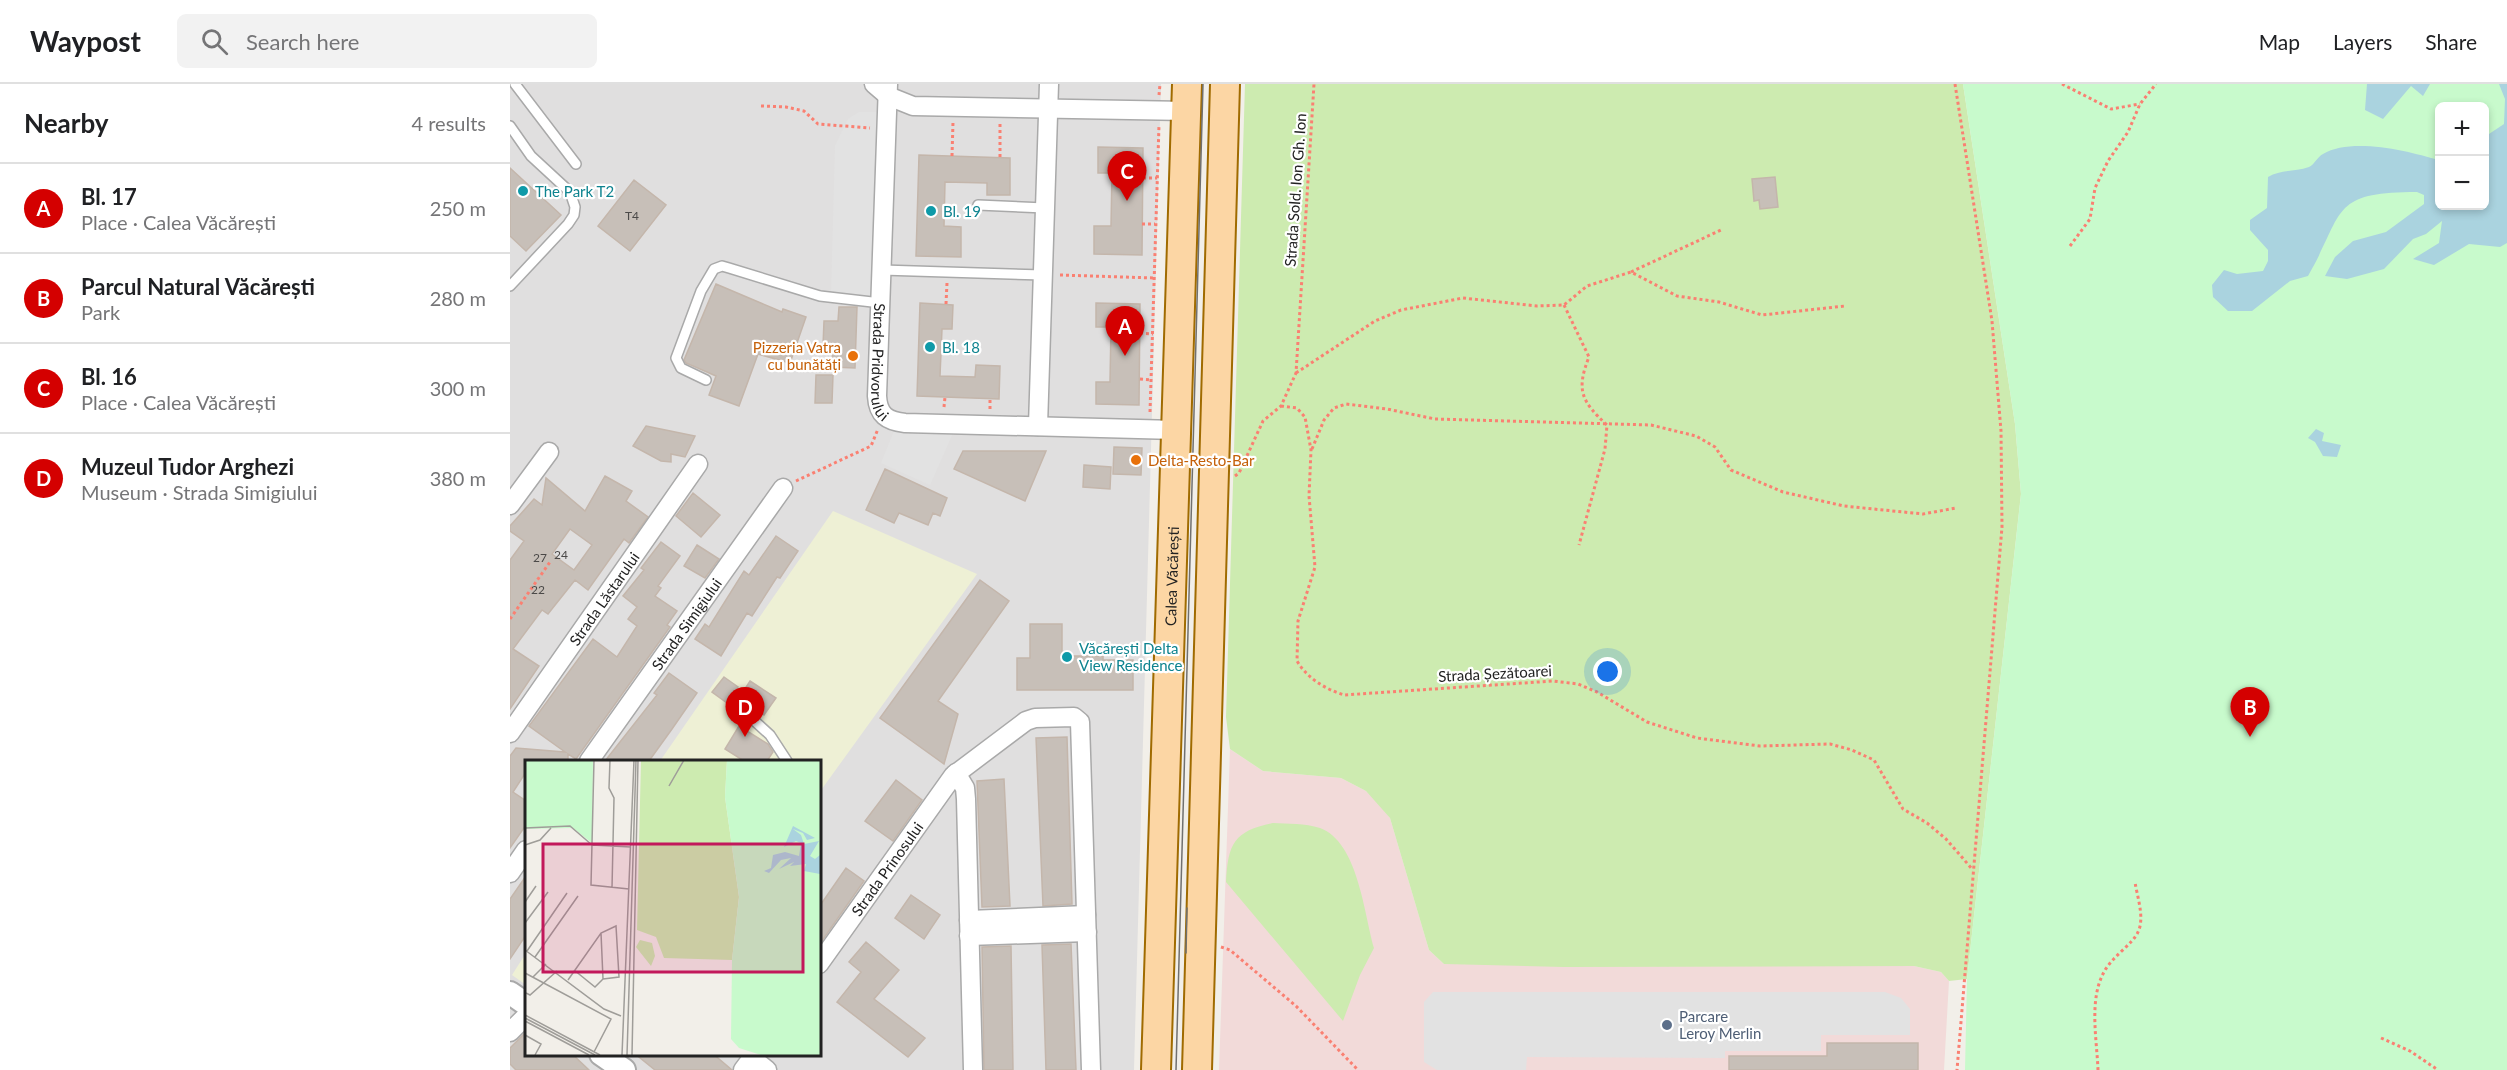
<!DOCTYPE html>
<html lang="en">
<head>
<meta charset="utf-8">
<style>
	body { margin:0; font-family:Lato,sans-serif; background:#f2f2f2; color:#202124 }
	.controls { position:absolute; right:18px; top:18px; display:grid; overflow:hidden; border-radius:9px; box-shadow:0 3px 9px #0003 }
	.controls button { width:54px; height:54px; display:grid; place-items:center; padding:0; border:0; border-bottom:2px solid #e0e0e0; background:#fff; color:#202124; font:30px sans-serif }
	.you { position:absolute; left:1098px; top:588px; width:21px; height:21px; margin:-15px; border:4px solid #fff; border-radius:50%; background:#1a73e8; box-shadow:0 0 0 9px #1a73e833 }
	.badge { display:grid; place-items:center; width:39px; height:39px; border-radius:50%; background:#d40000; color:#fff; font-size:20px; font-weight:700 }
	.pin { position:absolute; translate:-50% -50px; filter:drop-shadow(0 2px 3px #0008) }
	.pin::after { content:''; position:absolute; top:32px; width:21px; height:18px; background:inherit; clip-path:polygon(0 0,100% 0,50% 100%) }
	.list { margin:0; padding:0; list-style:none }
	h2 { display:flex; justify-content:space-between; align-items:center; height:78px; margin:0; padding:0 24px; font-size:26px }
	h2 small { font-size:20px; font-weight:400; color:#757577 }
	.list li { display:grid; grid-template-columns:39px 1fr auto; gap:18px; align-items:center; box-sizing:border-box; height:90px; padding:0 24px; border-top:2px solid #e0e0e0 }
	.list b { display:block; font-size:22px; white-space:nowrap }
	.list p { margin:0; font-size:20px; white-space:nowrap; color:#757577 }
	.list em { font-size:20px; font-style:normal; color:#757577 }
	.icon { flex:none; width:33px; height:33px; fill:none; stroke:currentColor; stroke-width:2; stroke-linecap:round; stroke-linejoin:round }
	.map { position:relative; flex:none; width:1997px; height:986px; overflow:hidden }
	header { display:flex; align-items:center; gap:36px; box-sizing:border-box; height:84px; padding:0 30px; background:#fff; border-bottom:2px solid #e0e0e0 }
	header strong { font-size:28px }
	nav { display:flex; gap:33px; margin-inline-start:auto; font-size:21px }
	.search { width:420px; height:54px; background:#f2f2f2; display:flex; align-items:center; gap:15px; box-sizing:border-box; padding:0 21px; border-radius:9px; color:#757577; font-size:22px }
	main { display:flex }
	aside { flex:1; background:#fff }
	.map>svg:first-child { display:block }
	.residential { fill:#e0dfdf; fill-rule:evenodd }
	.commercial { fill:#f2dad9 }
	.farmland { fill:#eef0d5 }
	.grass { fill:#cdebb0 }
	.park { fill:#c8facc; fill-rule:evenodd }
	.parking { fill:#e2e2e2 }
	.water { fill:#aad3df }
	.building { fill:#c7bfb8; stroke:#c4b6ab; stroke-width:1.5; fill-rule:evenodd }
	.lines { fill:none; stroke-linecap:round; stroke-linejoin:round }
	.service-casing { stroke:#a9a9a9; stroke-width:12 }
	.minor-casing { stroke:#a9a9a9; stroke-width:21 }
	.tertiary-casing { stroke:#a9a9a9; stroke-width:26 }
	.primary-casing { stroke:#a06b00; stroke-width:32 }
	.path { stroke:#fa8072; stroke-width:3; stroke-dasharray:3 3; stroke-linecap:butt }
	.service { stroke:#fff; stroke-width:9 }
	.minor { stroke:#fff; stroke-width:18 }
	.tertiary { stroke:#fff; stroke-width:22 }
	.primary { stroke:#fcd6a4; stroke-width:28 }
	.tram { stroke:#707070; stroke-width:1.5 }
	.culture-dot { fill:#0f9aa8; stroke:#fff; stroke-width:2 }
	.food-dot { fill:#e8710a; stroke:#fff; stroke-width:2 }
	.service-dot { fill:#5c6f8a; stroke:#fff; stroke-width:2 }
	.labels { text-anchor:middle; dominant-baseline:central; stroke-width:4.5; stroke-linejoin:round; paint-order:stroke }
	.number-label { font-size:12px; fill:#4b4948 }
	.street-label { font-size:15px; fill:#222; stroke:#fff }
	.culture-label { font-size:15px; fill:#0d838f; stroke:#fff; text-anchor:start }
	.food-label { font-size:15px; fill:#c56008; stroke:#fff; text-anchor:end }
	.service-label { font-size:15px; fill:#4e5e75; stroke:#fff; text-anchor:start }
	.inset-road { fill:none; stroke:#9f9d99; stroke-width:1.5 }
	.view { fill:#c2185b; fill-opacity:0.15; stroke:#c2185b; stroke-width:3 }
	.inset-edge { fill:none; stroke:#222; stroke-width:3 }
</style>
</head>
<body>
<header>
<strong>Waypost</strong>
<div class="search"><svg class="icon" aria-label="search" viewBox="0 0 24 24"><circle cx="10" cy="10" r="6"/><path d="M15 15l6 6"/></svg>Search here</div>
<nav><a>Map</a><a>Layers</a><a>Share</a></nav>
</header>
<main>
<aside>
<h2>Nearby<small>4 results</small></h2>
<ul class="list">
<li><span class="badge">A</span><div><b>Bl. 17</b><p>Place · Calea Văcărești</p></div><em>250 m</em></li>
<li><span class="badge">B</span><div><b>Parcul Natural Văcărești</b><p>Park</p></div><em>280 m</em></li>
<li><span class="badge">C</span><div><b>Bl. 16</b><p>Place · Calea Văcărești</p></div><em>300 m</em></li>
<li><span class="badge">D</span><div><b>Muzeul Tudor Arghezi</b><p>Museum · Strada Simigiului</p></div><em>380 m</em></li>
</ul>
</aside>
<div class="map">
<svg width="1997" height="986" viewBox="0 0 1997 986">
	<rect width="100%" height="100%" fill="#f2efe9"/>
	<path class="residential" d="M0,0H651L624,986H0ZM16,677H309V970H16Z"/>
	<path class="commercial" d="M720,665L753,687L831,694L856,707L869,719L880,734L919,866L934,880L1404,882L1431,888L1439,897L1434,986H709Z"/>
	<path class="farmland" d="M323,427L467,490L309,709V677H150Z
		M16,869V901L2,891Z"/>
	<path class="grass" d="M735,0H1453L1505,340L1511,410L1457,895L1439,897L1431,888L1404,882L1054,883L934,880L919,866L880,734L856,707L831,694L753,687L720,665L716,633Z
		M763,739C778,740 795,739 810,744C848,758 854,829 864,864L850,891L833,937L716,798C718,759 724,747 763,739Z"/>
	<path class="park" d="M1453,0H1997V986H1455L1457,895L1511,410L1505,340ZM1930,22H1974V122H1930Z"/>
	<path class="parking" d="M349,28H368L362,212L321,211L325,62L338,35Z
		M384,347L443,349L420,401L371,379Z
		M923,908H1375L1391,914L1400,925V951H1311V967H1215V974L1017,973L1016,986H927L914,978V918Z"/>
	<path class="water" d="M1857,0H1920L1913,12L1901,2L1873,35L1855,26Z
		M1989,0H1997V159L1990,163L1959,160L1924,181L1903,175L1929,159L1932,137L1916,150L1903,155L1874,185L1837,195L1815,192L1825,173L1843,157L1876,148L1914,120V111L1907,108C1819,108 1835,128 1798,192L1780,197L1742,227H1718L1703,213L1702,201L1714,186L1727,190L1753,187L1758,177V166L1740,146V136L1757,124L1758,93C1771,85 1785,88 1799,83C1805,80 1807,73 1813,70C1841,53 1899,67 1928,76L1930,122H1974L1975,73L1979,50L1994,40L1995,15Z
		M1806,345L1814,349L1812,357L1831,361L1827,373L1813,372L1805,358L1798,354Z"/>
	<path class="building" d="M588,63L633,64L632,171L584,170V142H601L602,89H588Z
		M409,71L500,74V111H477V99L435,98L434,142L451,143V173L406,172Z
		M0,84L51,131L16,167L0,152Z
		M1265,93L1268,123L1250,125L1249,116L1244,117L1242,95Z
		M124,96L156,121L120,167L88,142Z
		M206,200L272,228L273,225L296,233L280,279L248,270L229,322L199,311L206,292L176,279L174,276Z
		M410,219L443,221L442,245H432L430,292L465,293L466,281L490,282L489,315L407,312Z
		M586,219L630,220L629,321L586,320V298H600L601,243H586Z
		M329,223H347L345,284L322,283L323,263L313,262L314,237H328Z
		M306,291H323L322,319H305Z
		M136,342L185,352L175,373L161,370V378L151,377L123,362Z
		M604,363L632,364L631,391L603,390Z
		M453,367H536L515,417L444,385Z
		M574,381L601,383L600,405L573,403Z
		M375,385L437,414L430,432L423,429L418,441L389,429L384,439L356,426Z
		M95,392L122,407L116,417L138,433L119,459L114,455L78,506L65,496L38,530L32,526L3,565L29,582L0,625V476L14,457L0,447V442L24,415L32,421L36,394L75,427ZM60,445L82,461L64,486L42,470Z
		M183,409L210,431L191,453L166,432Z
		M266,452L288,467L270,494L267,493L242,532L237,529L211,572L185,555L195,540L199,543L234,487L239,491Z
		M151,458L170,472L148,502L151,504L145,512L167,527L157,541L160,543L66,675L58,670V677H16V688L3,708L16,717V741L0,764V672L6,664L55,668L19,642L83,555L107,573L127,542L118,535L127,523L113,512L134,486L131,484Z
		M187,461L209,475L195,494L174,482Z
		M470,496L499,517L428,617L448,630L434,680L370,634Z
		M520,540H552V572H593V576H623V606H507V574H520Z
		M159,589L187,609L162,645L139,677H95L147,611L144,609Z
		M214,593L228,603L217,619L202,608Z
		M240,597L266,614L254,631L229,614Z
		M229,642L258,660L263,668L257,677H234L215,665Z
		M557,653L562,820L533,822L526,654Z
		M494,695L500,822L472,823L467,697Z
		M386,696L412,716L383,757L355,737Z
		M336,784L354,797L309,861V823Z
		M16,792V851L0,875V815Z
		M401,811L430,831L414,855L385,834Z
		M356,858L389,886L364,915L415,954L398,973L327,918L351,888L339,878Z
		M561,860L566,986H536L532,861Z
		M501,862L503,986H474L472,863Z
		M16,948V969H61L79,986H6L0,980V964Z
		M1317,959H1408V986H1219V972H1317Z
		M124,969H202L222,986H145Z"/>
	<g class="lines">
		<defs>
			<path id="service" d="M5,0L66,80
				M0,42L21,72L60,108L65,123L64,131L58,140L0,202
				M468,121L535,124
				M372,186L533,191
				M196,296L171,284L166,274L191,207L204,185L212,182L219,184L310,212L371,219
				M238,631L260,651L277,677"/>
			<g id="minor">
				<path d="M364,0L378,12L403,22L677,27"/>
				<path id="s1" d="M378,0L367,312C368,331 377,337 395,339L666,346"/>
				<path d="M528,342L539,0"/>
				<path d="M0,421L39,368"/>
				<path id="s2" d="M0,649L188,380"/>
				<path id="s3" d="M79,677L273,404"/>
				<path d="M446,689L455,704L456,715L463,986"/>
				<path d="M0,789L16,766"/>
				<path d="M459,836L576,831"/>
				<path d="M459,852L577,848"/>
				<path id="s4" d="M309,880L443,692L516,637L525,634L564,633L570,638L581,986"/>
				<path d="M0,948L16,932"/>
				<path d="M242,974L257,986"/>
				<path d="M233,986L245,970"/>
			</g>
			<path id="tertiary" d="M0,909L16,920
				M91,970L114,986"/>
			<g id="primary">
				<path id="s5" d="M646,986L677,0"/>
				<path d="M687,986L715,0"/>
			</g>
		</defs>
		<use href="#service" class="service-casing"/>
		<use href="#minor" class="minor-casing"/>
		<use href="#tertiary" class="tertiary-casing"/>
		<use href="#primary" class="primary-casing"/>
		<path class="path" d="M1445,0L1482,237L1491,347L1492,443L1447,986
			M1552,0L1601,25L1630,20
			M649,11L650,0
			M251,22L276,23L294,27L308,40L360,44
			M442,72L443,38
			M490,73V39
			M633,94H647
			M632,140H645
			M1560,162L1580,135L1585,104L1598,77L1618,48L1630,20L1646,0
			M1121,188L1211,146
			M550,191L644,194
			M436,220L437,199
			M1054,221L1079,273C1066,306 1071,317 1097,341L1095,365L1069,461
			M630,249L643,250
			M786,289L865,237L891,226L953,214L1027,222L1054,221L1077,202L1121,188L1167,212L1209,218L1252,231L1335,222
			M630,295L641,296
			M771,322L787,324L795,333L801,366L799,412L805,483L788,537L787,577C797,594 815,605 834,611L1043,597L1068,600L1087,608L1137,638L1187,654L1250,662L1320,660L1342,666L1364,676L1393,725L1417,739L1436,755L1463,786
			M434,323L435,313
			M480,325V315
			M640,328L649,41
			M802,365L814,336L824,324L836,320L877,325L925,335L1141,341L1186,352L1205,363L1221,386L1273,408L1334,422L1413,430L1446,424
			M725,392L729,389L753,337L771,322L786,289L804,0
			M286,397L361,362L368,345
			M0,535L40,478
			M711,863L720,866L786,922L848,986
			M1871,954L1900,967L1928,986
			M1588,986C1587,957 1579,917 1593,890C1600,874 1623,860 1628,848C1635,834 1627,812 1625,798"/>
		<use href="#service" class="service"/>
		<use href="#minor" class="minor"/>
		<use href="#tertiary" class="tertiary"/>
		<use href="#primary" class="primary"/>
		<path class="tram" d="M676,869L677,824
			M666,986L693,0"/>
	</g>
	<g class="culture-dot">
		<circle cx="13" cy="107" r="6"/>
		<circle cx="421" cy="127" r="6"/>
		<circle cx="420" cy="263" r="6"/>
		<circle cx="557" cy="573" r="6"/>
	</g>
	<g class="food-dot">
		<circle cx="343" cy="272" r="6"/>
		<circle cx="626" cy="376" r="6"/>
	</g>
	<circle class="service-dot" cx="1157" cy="941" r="6"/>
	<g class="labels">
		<g class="number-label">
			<text x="122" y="131">T4</text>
			<text x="51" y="470">24</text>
			<text x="30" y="473">27</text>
			<text x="28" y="505">22</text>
		</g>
		<g class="street-label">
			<text transform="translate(785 106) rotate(-86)">Strada Sold. Ion Gh. Ion</text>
			<text stroke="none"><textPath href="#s1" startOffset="278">Strada Pridvorului</textPath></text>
			<text stroke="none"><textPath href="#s5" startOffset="494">Calea Văcărești</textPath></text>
			<text stroke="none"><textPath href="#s2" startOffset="164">Strada Lăstarului</textPath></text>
			<text stroke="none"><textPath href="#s3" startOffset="168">Strada Simigiului</textPath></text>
			<text transform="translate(985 589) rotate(-3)">Strada Șezătoarei</text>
			<text stroke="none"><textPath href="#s4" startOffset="117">Strada Prinosului</textPath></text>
		</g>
		<g class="culture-label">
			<text x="25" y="107">The Park T2</text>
			<text x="433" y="127">Bl. 19</text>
			<text x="432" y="263">Bl. 18</text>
			<text x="569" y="564">Văcărești Delta<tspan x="569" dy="17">View Residence</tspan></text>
		</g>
		<g class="food-label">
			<text x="331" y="263">Pizzeria Vatra<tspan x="331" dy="17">cu bunătăți</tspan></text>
			<text x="638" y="376" text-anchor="start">Delta-Resto-Bar</text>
		</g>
		<g class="service-label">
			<text x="1169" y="932">Parcare<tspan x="1169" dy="17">Leroy Merlin</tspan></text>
		</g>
	</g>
	<g transform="translate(15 676)">
		<rect width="296" height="296" fill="#f2efe9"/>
		<path d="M116,0H202L200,37L214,137L207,200L139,198L131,177L112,170ZM115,180L127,183L130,196L126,206L111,187Z" fill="#cdebb0"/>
		<path d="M0,0H68L67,83L48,68L0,69ZM202,0H295V295H236L214,288L206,279L207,200L214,137L200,37Z" fill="#c8facc"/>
		<path d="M268,66L290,78L282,80L278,73L268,69L276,75L279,84L294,81L285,96L290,99L295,95V114L279,111L281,104L265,106L269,102L254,109L266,98L256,100L244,113L239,111L246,108L248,95L260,92L274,96L276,83L271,81L259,87Z" fill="#aad3df"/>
		<path class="inset-road" d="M69,0L66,125L104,129M85,0L84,28L89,38L87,128M144,26L159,0M0,68L45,66L67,85M0,85L15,80L26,68M67,85L106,87M0,142L11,126M0,163L23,132M76,173L78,219M0,190L79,249L96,256M2,191L42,133M10,197L53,136M49,210L70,227L78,219M0,213L86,259L69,292M8,217L21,204M43,220L76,173L91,166L94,217L78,219M1,233L5,235L32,211M0,255L75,295M0,258L70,295M0,261L64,295M0,275L16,284L10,295M97,295L109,0M102,295L111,0M107,295L113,0"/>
		<path class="view" d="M18,84H278V212H18Z"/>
		<rect width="296" height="296" class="inset-edge"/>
	</g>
</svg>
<div class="controls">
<button>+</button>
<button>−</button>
</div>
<div class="you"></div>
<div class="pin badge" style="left:615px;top:272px">A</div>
<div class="pin badge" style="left:1740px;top:653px">B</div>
<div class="pin badge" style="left:617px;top:117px">C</div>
<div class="pin badge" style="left:235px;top:653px">D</div>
</div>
</main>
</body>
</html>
